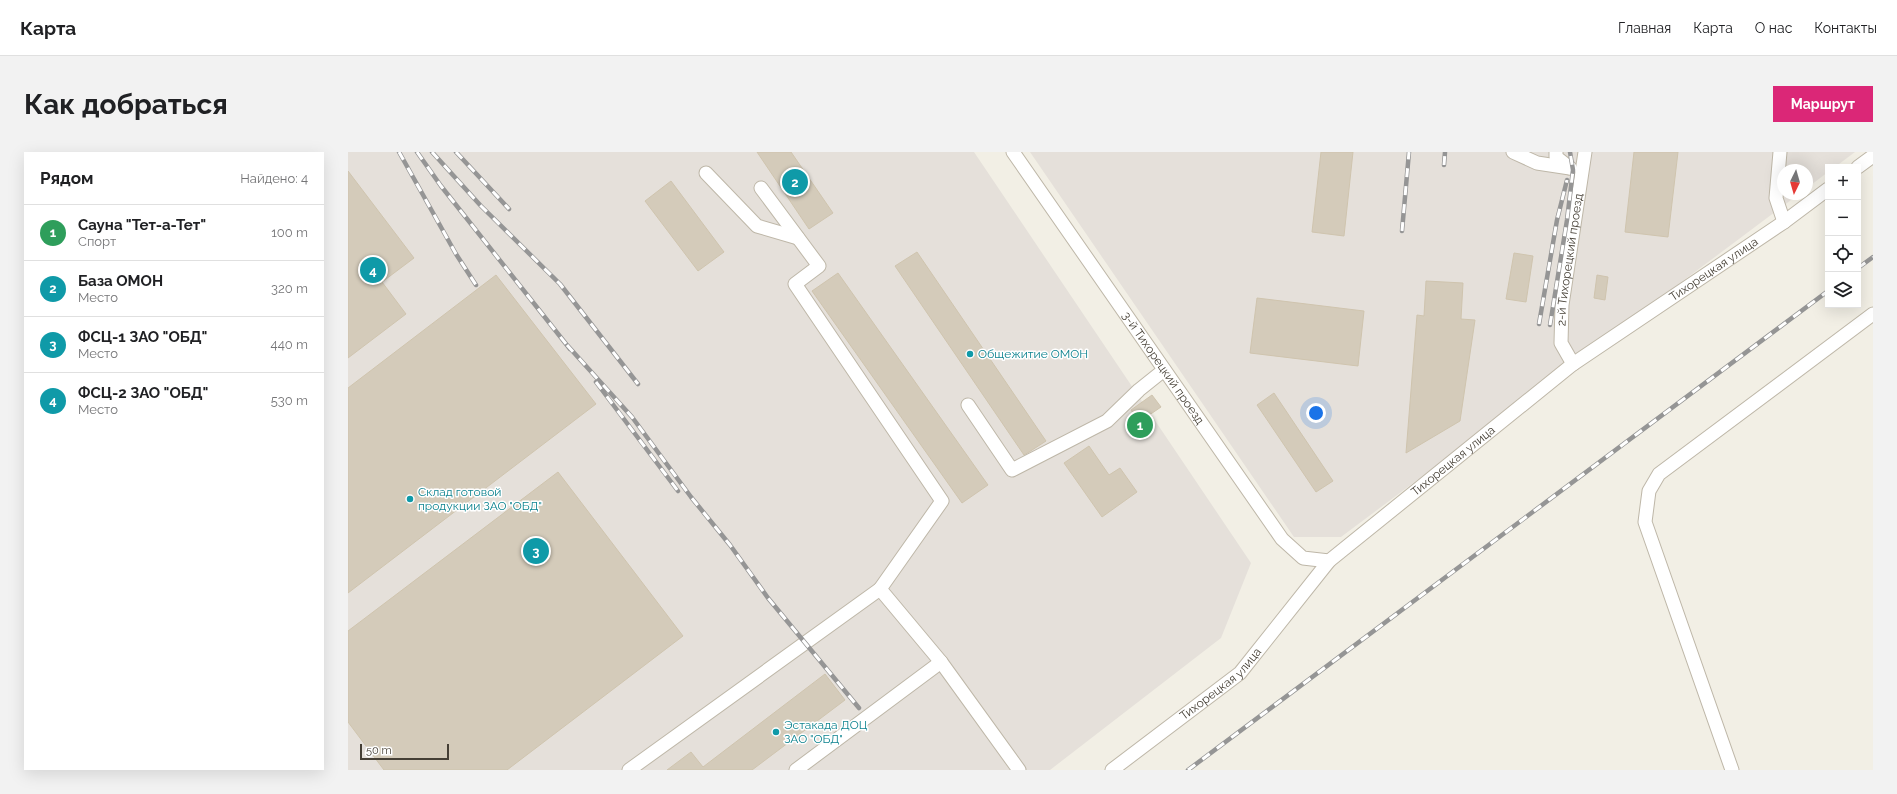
<!DOCTYPE html>
<html lang="ru">
<head>
<meta charset="utf-8">
<style>
	body { margin:0; font-family:Raleway,sans-serif; background:#f2f2f2; color:#202124 }
	.controls { position:absolute; right:12px; top:12px; display:grid; overflow:hidden; border-radius:0px; box-shadow:0 4px 16px #0002 }
	.controls button { width:36px; height:36px; display:grid; place-items:center; padding:0; border:0; border-bottom:1px solid #e0e0e0; background:#fff; color:#202124; font:20px sans-serif }
	.compass { position:absolute; left:1429px; top:12px; width:36px; height:36px; border-radius:50%; background:#fff; box-shadow:0 4px 16px #0002; rotate:185deg }
	.scale { position:absolute; left:12px; bottom:10px; width:89px; box-sizing:border-box; padding-left:4px; border:2px solid #453f35; border-top:0; font-size:11px; line-height:14px; white-space:nowrap; color:#453f35; -webkit-text-stroke:3px #fff; paint-order:stroke }
	.you { position:absolute; left:968px; top:261px; width:14px; height:14px; margin:-10px; border:3px solid #fff; border-radius:50%; background:#1a73e8; box-shadow:0 0 0 6px #1a73e833 }
	.badge { display:grid; place-items:center; width:26px; height:26px; border-radius:50%; background:#db2777; color:#fff; font-size:13px; font-weight:700 }
	.pin { position:absolute; translate:-50% -50%; border:2px solid #fff; box-shadow:0 1px 4px #0006 }
	.list { margin:0; padding:0; list-style:none }
	h2 { display:flex; justify-content:space-between; align-items:center; height:52px; margin:0; padding:0 16px; font-size:17px }
	h2 small { font-size:13px; font-weight:400; color:#757577 }
	.list li { display:grid; grid-template-columns:26px 1fr auto; gap:12px; align-items:center; box-sizing:border-box; height:56px; padding:0 16px; border-top:1px solid #e0e0e0 }
	.list b { display:block; font-size:15px; white-space:nowrap }
	.list p { margin:0; font-size:13px; white-space:nowrap; color:#757577 }
	.list em { font-size:13px; font-style:normal; color:#757577 }
	.icon { flex:none; width:22px; height:22px; fill:none; stroke:currentColor; stroke-width:2; stroke-linecap:round; stroke-linejoin:round }
	.map { position:relative; flex:none; width:1525px; height:618px; overflow:hidden; border-radius:0px }
	header { display:flex; align-items:center; gap:24px; box-sizing:border-box; height:56px; padding:0 20px; background:#fff; border-bottom:1px solid #e0e0e0 }
	header strong { font-size:19px }
	nav { display:flex; gap:22px; margin-inline-start:auto; font-size:14px }
	.intro { display:flex; align-items:center; justify-content:space-between; box-sizing:border-box; height:96px; padding:0 24px }
	h1 { margin:0; font-size:28px }
	.button { padding:10px 18px; border-radius:0px; background:#db2777; color:#fff; font-size:14px; font-weight:700 }
	main { display:flex; gap:24px; padding:0 24px }
	aside { flex:1; background:#fff; border-radius:0px; box-shadow:0 4px 16px #0002 }
	.map>svg:first-child { display:block }
	.industrial { fill:#e5e0da }
	.building { fill:#d4cbba; stroke:#cfc4ae }
	.lines { fill:none; stroke-linecap:round; stroke-linejoin:round }
	.minor-casing { stroke:#beb7a8; stroke-width:15 }
	.minor { stroke:#fff; stroke-width:13 }
	.rail-casing { stroke:#959595; stroke-width:4.5 }
	.rail { stroke:#fff; stroke-width:3; stroke-dasharray:9; stroke-linecap:butt }
	.culture-dot { fill:#0f9aa8; stroke:#fff; stroke-width:1.5 }
	.labels { text-anchor:middle; dominant-baseline:central; stroke-width:3; stroke-linejoin:round; paint-order:stroke }
	.street-label { font-size:12px; fill:#453f35; stroke:#fff }
	.culture-label { font-size:12px; fill:#0d838f; stroke:#fff; text-anchor:start }
</style>
</head>
<body>
<header>
<strong>Карта</strong>
<nav><a>Главная</a><a>Карта</a><a>О нас</a><a>Контакты</a></nav>
</header>
<div class="intro"><h1>Как добраться</h1><a class="button">Маршрут</a></div>
<main>
<aside>
<h2>Рядом<small>Найдено: 4</small></h2>
<ul class="list">
<li><span class="badge" style="background:#2e9e5b">1</span><div><b>Сауна &quot;Тет-а-Тет&quot;</b><p>Спорт</p></div><em>100 m</em></li>
<li><span class="badge" style="background:#0f9aa8">2</span><div><b>База ОМОН</b><p>Место</p></div><em>320 m</em></li>
<li><span class="badge" style="background:#0f9aa8">3</span><div><b>ФСЦ-1 ЗАО &quot;ОБД&quot;</b><p>Место</p></div><em>440 m</em></li>
<li><span class="badge" style="background:#0f9aa8">4</span><div><b>ФСЦ-2 ЗАО &quot;ОБД&quot;</b><p>Место</p></div><em>530 m</em></li>
</ul>
</aside>
<div class="map">
<svg width="1525" height="618" viewBox="0 0 1525 618">
	<rect width="100%" height="100%" fill="#f2efe5"/>
	<path class="industrial" d="M0,0H626L903,411L873,486L702,618H0Z
		M682,0H1507L1487,15H1480V20L1459,36V18H1435V42H1451L993,385H946Z"/>
	<path class="building" d="M409,0H443L485,61L461,77Z
		M973,0H1005L996,84L964,80Z
		M1286,0H1330L1320,85L1277,80Z
		M0,19L66,106L34,130L58,162L0,206Z
		M323,29L376,100L350,119L297,49Z
		M569,100L698,289L681,300L676,303L547,114Z
		M1166,101L1185,104L1178,150L1158,147Z
		M490,121L640,333L614,351L464,139Z
		M148,123L248,252L0,441V236Z
		M1249,123L1260,125L1257,148L1246,146Z
		M1078,129L1115,131L1113,167L1127,168L1112,269L1058,301L1069,163L1076,164Z
		M909,146L1016,159L1010,214L902,201Z
		M926,241L985,329L968,340L909,253Z
		M804,243L813,255L791,270L783,258Z
		M741,294L761,323L772,316L789,340L754,365L716,311Z
		M210,320L335,484L159,618H36L0,570V479Z
		M477,522L497,548L404,618H319L343,600L355,615Z"/>
	<g class="lines">
		<defs>
			<g id="minor">
				<path id="s1" d="M665,0L934,387L955,406L981,409"/>
				<path d="M1165,0L1189,11L1222,16"/>
				<path d="M1208,0V5L1222,16"/>
				<path d="M1432,0L1428,46L1436,70"/>
				<path d="M1510,15L1525,4"/>
				<path d="M358,21L409,74L450,86"/>
				<path d="M413,36L471,114L447,132L594,349L532,437L593,510L671,618"/>
				<path id="s2" d="M1225,212L1213,191L1214,153L1237,0"/>
				<path d="M620,253L664,318L759,269L791,238L816,218"/>
				<path d="M281,618L532,437"/>
				<path d="M448,618L593,510"/>
				<path id="s3" d="M764,618L892,521L981,409L1225,212L1436,70L1480,37"/>
				<path d="M1384,618L1297,370L1301,339L1311,322L1525,162"/>
			</g>
		</defs>
		<use href="#minor" class="minor-casing"/>
		<use href="#minor" class="minor"/>
		<defs>
			<path id="rail" d="M51,0L108,102L128,133
				M69,0L93,34L222,197
				M84,0L133,54L212,132L290,232
				M108,0L161,57
				M1096,13L1097,0
				M1054,79L1061,0
				M1510,116L1525,105
				M1191,172L1209,68L1219,28
				M1202,173L1219,68L1225,18L1222,0
				M219,193L284,265L343,345L382,393L420,446L511,556
				M248,230L330,339
				M840,618L1480,139"/>
		</defs>
		<use href="#rail" class="rail-casing"/>
		<use href="#rail" class="rail"/>
	</g>
	<g class="culture-dot">
		<circle cx="622" cy="202" r="4"/>
		<circle cx="62" cy="347" r="4"/>
		<circle cx="428" cy="580" r="4"/>
	</g>
	<g class="labels">
		<g class="street-label">
			<text stroke="none"><textPath href="#s2" startOffset="108">2-й Тихорецкий проезд</textPath></text>
			<text stroke="none"><textPath href="#s3" startOffset="787">Тихорецкая улица</textPath></text>
			<text stroke="none"><textPath href="#s1" startOffset="263">3-й Тихорецкий проезд</textPath></text>
			<text stroke="none"><textPath href="#s3" startOffset="463">Тихорецкая улица</textPath></text>
			<text stroke="none"><textPath href="#s3" startOffset="139">Тихорецкая улица</textPath></text>
		</g>
		<g class="culture-label">
			<text x="630" y="202">Общежитие ОМОН</text>
			<text x="70" y="340">Склад готовой<tspan x="70" dy="14">продукции ЗАО "ОБД"</tspan></text>
			<text x="436" y="573">Эстакада ДОЦ<tspan x="436" dy="14">ЗАО "ОБД"</tspan></text>
		</g>
	</g>
</svg>
<div class="controls">
<button>+</button>
<button>−</button>
<button><svg class="icon" aria-label="locate" viewBox="0 0 24 24"><circle cx="12" cy="12" r="6"/><path d="M12 2v4M12 18v4M2 12h4M18 12h4"/></svg></button>
<button><svg class="icon" aria-label="layers" viewBox="0 0 24 24"><path d="M12 4l9 5-9 5-9-5zM3 14l9 5 9-5"/></svg></button>
</div>
<svg class="compass" viewBox="-18 -18 36 36"><path d="M0-13l5 13h-10z" fill="#e53935"/><path d="M0 13l5-13h-10z" fill="#757577"/></svg>
<div class="scale">50 m</div>
<div class="you"></div>
<div class="pin badge" style="left:792px;top:273px;background:#2e9e5b">1</div>
<div class="pin badge" style="left:447px;top:30px;background:#0f9aa8">2</div>
<div class="pin badge" style="left:188px;top:399px;background:#0f9aa8">3</div>
<div class="pin badge" style="left:25px;top:118px;background:#0f9aa8">4</div>
</div>
</main>
</body>
</html>
